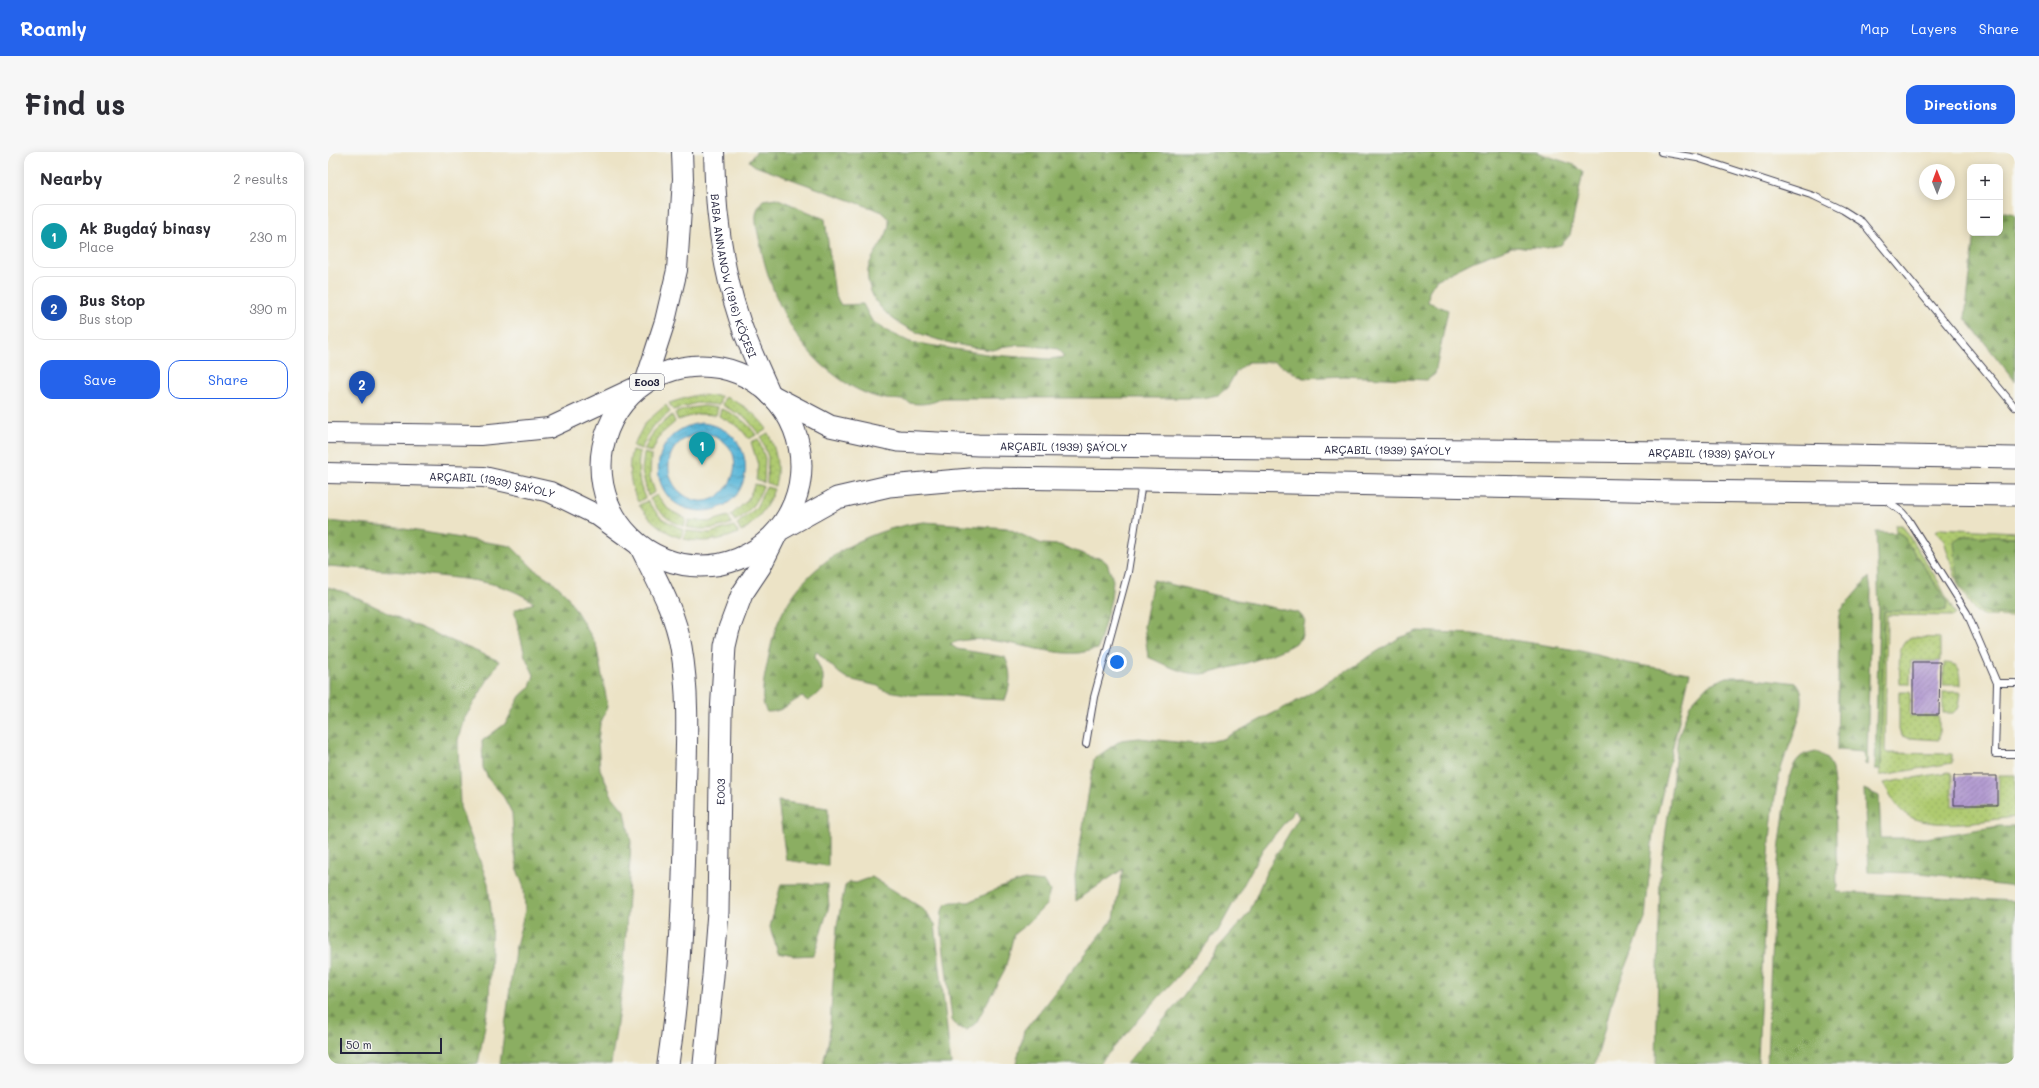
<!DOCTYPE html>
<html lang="en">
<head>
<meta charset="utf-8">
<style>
	body { margin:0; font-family:Mali,sans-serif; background:#f7f7f7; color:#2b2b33 }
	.controls { position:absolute; right:12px; top:12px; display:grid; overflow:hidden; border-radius:8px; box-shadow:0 2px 10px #0003 }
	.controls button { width:36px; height:36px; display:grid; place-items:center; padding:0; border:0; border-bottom:1px solid #e1e1e2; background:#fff; color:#2b2b33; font:20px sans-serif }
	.compass { position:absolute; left:1591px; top:12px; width:36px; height:36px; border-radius:50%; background:#fff; box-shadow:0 2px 10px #0003; rotate:359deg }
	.scale { position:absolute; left:12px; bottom:10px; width:102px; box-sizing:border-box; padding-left:4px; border:2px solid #22223b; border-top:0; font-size:11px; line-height:14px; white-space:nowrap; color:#22223b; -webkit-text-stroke:3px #f6f6f2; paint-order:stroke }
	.you { position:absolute; left:789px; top:510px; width:14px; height:14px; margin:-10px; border:3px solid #fff; border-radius:50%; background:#1a73e8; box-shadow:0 0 0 6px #1a73e833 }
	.badge { display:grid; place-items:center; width:26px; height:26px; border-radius:50%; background:#2563eb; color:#fff; font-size:13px; font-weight:700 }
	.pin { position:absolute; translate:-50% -33px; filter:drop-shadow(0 1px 2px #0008) }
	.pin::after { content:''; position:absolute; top:21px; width:14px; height:12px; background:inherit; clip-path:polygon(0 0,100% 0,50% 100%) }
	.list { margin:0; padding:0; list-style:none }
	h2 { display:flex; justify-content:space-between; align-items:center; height:52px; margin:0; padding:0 16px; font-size:17px }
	h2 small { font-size:13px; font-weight:400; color:#7c7c81 }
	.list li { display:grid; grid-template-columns:26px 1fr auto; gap:12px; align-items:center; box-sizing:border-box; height:64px; margin:0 8px 8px; padding:0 8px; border:1px solid #e1e1e2; border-radius:12px }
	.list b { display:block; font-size:15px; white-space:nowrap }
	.list p { margin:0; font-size:13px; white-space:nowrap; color:#7c7c81 }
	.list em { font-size:13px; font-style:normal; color:#7c7c81 }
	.actions { display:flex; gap:8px; padding:12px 16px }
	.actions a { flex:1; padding:9px 0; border:1px solid #2563eb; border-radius:12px; text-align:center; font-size:14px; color:#2563eb }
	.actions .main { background:#2563eb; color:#fff }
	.map { position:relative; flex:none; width:1687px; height:912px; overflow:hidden; border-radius:12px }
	header { display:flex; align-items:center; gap:24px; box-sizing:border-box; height:56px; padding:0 20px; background:#2563eb; color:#fff }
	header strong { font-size:19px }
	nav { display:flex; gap:22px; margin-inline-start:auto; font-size:14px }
	.intro { display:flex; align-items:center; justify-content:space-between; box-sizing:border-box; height:96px; padding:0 24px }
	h1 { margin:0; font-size:28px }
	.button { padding:10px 18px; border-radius:12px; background:#2563eb; color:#fff; font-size:14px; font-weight:700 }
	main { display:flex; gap:24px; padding:0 24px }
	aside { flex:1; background:#fff; border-radius:12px; box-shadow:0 2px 10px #0003 }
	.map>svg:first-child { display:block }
	.grass { fill:url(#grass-dots); stroke:#687656 }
	.forest { fill:url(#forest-firs); stroke:#56684e }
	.water { fill:url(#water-waves); stroke:#3e6c8a; fill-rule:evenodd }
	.building { fill:url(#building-hatch) }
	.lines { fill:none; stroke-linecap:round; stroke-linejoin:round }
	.service-casing { stroke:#403f50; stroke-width:8 }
	.primary-casing { stroke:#403f50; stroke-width:22 }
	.trunk-casing { stroke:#403f50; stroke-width:23 }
	.service { stroke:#fff; stroke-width:6 }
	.primary { stroke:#fff; stroke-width:20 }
	.trunk { stroke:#fff; stroke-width:21 }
	.labels { text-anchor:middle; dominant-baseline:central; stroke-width:4; stroke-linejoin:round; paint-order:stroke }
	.shield { fill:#f6f6f2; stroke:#626272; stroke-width:1 }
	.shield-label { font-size:10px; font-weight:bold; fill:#22223b }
	.street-label { font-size:11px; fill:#22223b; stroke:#f6f6f2 }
</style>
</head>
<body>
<header>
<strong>Roamly</strong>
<nav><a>Map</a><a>Layers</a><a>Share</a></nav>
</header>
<div class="intro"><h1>Find us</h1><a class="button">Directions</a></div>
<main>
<aside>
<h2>Nearby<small>2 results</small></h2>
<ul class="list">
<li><span class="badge" style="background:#0f9aa8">1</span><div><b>Ak Bugdaý binasy</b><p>Place</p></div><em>230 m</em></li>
<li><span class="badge" style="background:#1a4fb4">2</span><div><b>Bus Stop</b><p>Bus stop</p></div><em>390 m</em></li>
</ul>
<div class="actions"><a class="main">Save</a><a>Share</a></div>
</aside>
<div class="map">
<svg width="1687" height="912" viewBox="0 0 1687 912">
	<defs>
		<pattern id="grass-dots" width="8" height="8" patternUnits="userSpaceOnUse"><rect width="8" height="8" fill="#afca70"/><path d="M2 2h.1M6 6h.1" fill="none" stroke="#96ad62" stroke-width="1.8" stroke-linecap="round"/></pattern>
		<pattern id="forest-firs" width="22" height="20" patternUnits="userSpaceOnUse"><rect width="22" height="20" fill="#8bae62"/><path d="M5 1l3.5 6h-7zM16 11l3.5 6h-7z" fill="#718d52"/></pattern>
		<pattern id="water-waves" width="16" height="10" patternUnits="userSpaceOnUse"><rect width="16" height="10" fill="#59b6d8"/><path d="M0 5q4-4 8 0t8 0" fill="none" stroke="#4994b0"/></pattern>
		<pattern id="building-hatch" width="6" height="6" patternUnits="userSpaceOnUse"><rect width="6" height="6" fill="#b49cd1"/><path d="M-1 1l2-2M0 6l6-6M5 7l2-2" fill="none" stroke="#927fab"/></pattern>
	</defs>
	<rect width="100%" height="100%" fill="#f6f6f2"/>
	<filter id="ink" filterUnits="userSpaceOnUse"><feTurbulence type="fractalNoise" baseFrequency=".025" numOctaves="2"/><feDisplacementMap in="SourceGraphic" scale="8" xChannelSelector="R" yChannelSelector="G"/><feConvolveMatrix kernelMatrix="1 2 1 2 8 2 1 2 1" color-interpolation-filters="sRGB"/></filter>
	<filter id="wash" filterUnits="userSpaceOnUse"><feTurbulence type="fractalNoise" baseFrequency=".012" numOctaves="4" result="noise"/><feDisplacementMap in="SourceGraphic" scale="16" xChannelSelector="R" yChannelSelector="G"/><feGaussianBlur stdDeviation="0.9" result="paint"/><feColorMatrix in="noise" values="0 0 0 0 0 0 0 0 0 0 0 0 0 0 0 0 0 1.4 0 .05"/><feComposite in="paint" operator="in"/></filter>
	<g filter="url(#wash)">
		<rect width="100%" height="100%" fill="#ece3c6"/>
		<path class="grass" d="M368,243L393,244L391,253L369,251L345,258L341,251Z
			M397,245C414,251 428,262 439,277L431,282L418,266L394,253Z
			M338,253L342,260L323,276L313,297L305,294L317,271Z
			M376,254L390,256L388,263L370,262L350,268L347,261L362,256Z
			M393,257C408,262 420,271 428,283L421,287L411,275L391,264Z
			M344,263L347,270L332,283L324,300L316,298L326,279Z
			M440,281C448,297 452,316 447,334L439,331L440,305L433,285Z
			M430,287L437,306L436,331L428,328L430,313L423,290Z
			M304,298L312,300C309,316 310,331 317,346L310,350C302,333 299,316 304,298Z
			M316,301L323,303L322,325L327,340L320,344L314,319Z
			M427,332L435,334C429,349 421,361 407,369L403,363L419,349Z
			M438,335L446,337C440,355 429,369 413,380L409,372L428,356Z
			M329,343L340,357L358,367L356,374C342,370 330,360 322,347Z
			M319,349L333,366L355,378L353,386C335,380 321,368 311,353Z
			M400,364L404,371C389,377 375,379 359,375L361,368L381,370Z
			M1567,373H1574L1610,429L1627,462L1625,464L1559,463L1557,599L1559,601L1624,602V611L1555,623H1552L1556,459H1612L1618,458L1619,451L1614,441L1574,383L1568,380Z
			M406,374L410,381C392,389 375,391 356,387L358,379L382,381Z
			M1612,376L1687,380V385L1633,384L1667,462H1687V465L1656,464L1646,458L1630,433L1616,389L1608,379Z
			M1584,485L1612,486V509H1583L1582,532H1572C1572,517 1567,491 1584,485Z
			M1616,511C1632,511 1633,518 1633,533H1615Z
			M1571,540H1582V564H1611V588L1580,586L1574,584L1571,578Z
			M1615,540H1633L1631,555L1625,561H1615Z
			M1621,620L1624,621V654H1670L1671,623H1687V665C1657,668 1600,680 1576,661C1567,654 1561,640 1555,631Z"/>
		<path class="forest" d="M428,0H1208L1249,14L1255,20L1242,83L1233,93L1218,96L1184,95L1146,109L1108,128L1101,139L1100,150L1120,158L1107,222L1099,228L1015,224L975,226L947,210H920L908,220L899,236L890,243L873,246H614C605,252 592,253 582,251C579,250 576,248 573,248C568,247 563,248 558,247C538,244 519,233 504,221C464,191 441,138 432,91C429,74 423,62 435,48L448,46L497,67L507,143L513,153L535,152L544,169L559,179L582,190L665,203L721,207L736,205L730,197C714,195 695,192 679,194C673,194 669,198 664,198C621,193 548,179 540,128C536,103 563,90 561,67L552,59L427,14L421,9Z
			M1672,59L1687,62V229L1637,166L1647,81H1672Z
			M0,369L70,376L183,394L206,417L224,429L238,442L268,492L280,555L272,572L270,589L272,617L284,644L297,660L303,690L295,831L283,912H172L187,798L197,758L196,736L190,720L186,696L184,661L174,642L161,628L155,616L154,589L178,571L192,544L202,535L206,523L197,504L186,458L206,451C178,430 144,428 110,424C74,419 37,417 0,414Z
			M596,370L679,376L714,392L732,393L763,405L773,406L779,411L785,428L783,447L770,497C764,498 757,500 751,501C712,504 658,477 622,492L629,497L677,505C684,520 683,533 677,548L653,547L621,543H583L555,538L550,534L520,527L511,521L488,499L487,505L495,523V538L480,549L474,545C460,551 456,560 439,560C431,549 436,526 439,513C442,498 445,482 451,468C476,411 537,377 596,370Z
			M1548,380L1570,381L1574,383L1614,441L1619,451L1618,458L1612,459H1556L1553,617H1547L1551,459Z
			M1633,384L1687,385V462H1667L1653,459L1633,435L1630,427L1626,389Z
			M1541,425L1543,439L1539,613L1537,612L1536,600L1509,598L1511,469L1513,458Z
			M825,428L890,444L971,461L977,468C976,473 975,481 973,486C966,498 888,522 872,522C853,522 836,512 820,505L816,474Z
			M0,435L19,441L75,468L171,509L135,569L130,588L132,655L160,731L164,767L161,852L150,912H0Z
			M1089,479L1145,482L1249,498L1304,512L1362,521L1325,681L1317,767L1283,853L1267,912H798L855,845L887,799L921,761L940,716L971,665L967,658L935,697L890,779L771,912H688L696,879L786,766L795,717L748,749L747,724L766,607L793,588L811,586L867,592L895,587L971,548L1071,486Z
			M1399,525H1418L1469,531C1485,549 1459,595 1453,617C1443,652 1442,694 1439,731C1435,791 1432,851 1430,912H1328L1332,725L1350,585L1362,552L1380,533Z
			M1488,599L1499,606L1504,617L1507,640L1509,740L1687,749V912H1439C1442,828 1444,743 1456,661C1459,645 1459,624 1467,611C1473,602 1479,601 1488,599Z
			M1536,637L1551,644L1553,686H1598L1671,674H1687V735L1663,732L1638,726L1592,721L1540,720Z
			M450,649L500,656V714L458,708Z
			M544,725L594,756L607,772L623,912H495L501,887L509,773L517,734L522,730L528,731Z
			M696,728L716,730L722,739L718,753L700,771L686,782L677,817L648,871L639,878L630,876L624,868L613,774L614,759L618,752L624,750H641L669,737Z
			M453,732H499L501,754L486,803L466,804L450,801L442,775Z"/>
		<path class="water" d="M374,271C436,278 428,360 373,359C317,358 315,277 374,271ZM374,282C439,289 394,379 351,339C344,332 340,322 341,312C342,294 357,283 374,282Z"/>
		<g id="blocks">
			<path class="building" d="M1585,510H1612L1611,563H1585Z
				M1626,624H1669V653H1626Z"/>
		</g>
	</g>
	<g filter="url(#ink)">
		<use href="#blocks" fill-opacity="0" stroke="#403f50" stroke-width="1"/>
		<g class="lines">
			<defs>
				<path id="service" d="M1333,0L1369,6L1486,44L1515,58L1534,70L1687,255
					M1557,348L1574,360L1580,367L1639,461L1669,531H1687
					M1669,531L1667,602H1687
					M758,592L766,545L800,420L814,331"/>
				<g id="primary">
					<path id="s1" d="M386,0C387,57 393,112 411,166C419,192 432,217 443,243"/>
					<path d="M0,281L152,283L221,276L317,231L337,169L349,118L355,27L354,0"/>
					<path id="s2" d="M0,321L156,325L222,340L269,363L312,394"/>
				</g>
				<g id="trunk">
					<circle cx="373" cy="314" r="100"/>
					<path id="s3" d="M443,243L502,274L570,289L650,293L1346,300L1687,306"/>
					<path d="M312,394C328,427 347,459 353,495C362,546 358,601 357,652C355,739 353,826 340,912"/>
					<path id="s4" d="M376,912L385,824L390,760L393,562L397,494L401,477L414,442L432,415L450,379L509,346L561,334L654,326L815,328L1347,339L1687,343"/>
				</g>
			</defs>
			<use href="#service" class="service-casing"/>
			<use href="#primary" class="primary-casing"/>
			<use href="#trunk" class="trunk-casing"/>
			<use href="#service" class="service"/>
			<use href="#primary" class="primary"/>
			<use href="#trunk" class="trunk"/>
		</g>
	</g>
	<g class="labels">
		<rect class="shield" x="302" y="222" width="34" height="16" rx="3"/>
		<g class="shield-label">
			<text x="319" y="230">E003</text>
		</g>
		<g class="street-label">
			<text stroke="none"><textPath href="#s1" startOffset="126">BABA ANNANOW (1916) KÖÇESI</textPath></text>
			<text stroke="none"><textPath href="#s3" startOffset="302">ARÇABIL (1939) ŞAÝOLY</textPath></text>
			<text stroke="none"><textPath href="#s3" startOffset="626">ARÇABIL (1939) ŞAÝOLY</textPath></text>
			<text stroke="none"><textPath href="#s3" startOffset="950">ARÇABIL (1939) ŞAÝOLY</textPath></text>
			<text stroke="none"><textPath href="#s2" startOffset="165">ARÇABIL (1939) ŞAÝOLY</textPath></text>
			<text stroke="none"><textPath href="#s4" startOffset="273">E003</textPath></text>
		</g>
	</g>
</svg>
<div class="controls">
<button>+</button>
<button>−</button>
</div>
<svg class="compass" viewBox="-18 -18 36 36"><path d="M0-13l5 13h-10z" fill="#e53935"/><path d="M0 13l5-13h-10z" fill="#7c7c81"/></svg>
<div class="scale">50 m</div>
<div class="you"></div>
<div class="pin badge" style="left:374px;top:313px;background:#0f9aa8">1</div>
<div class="pin badge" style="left:34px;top:252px;background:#1a4fb4">2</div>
</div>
</main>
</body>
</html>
